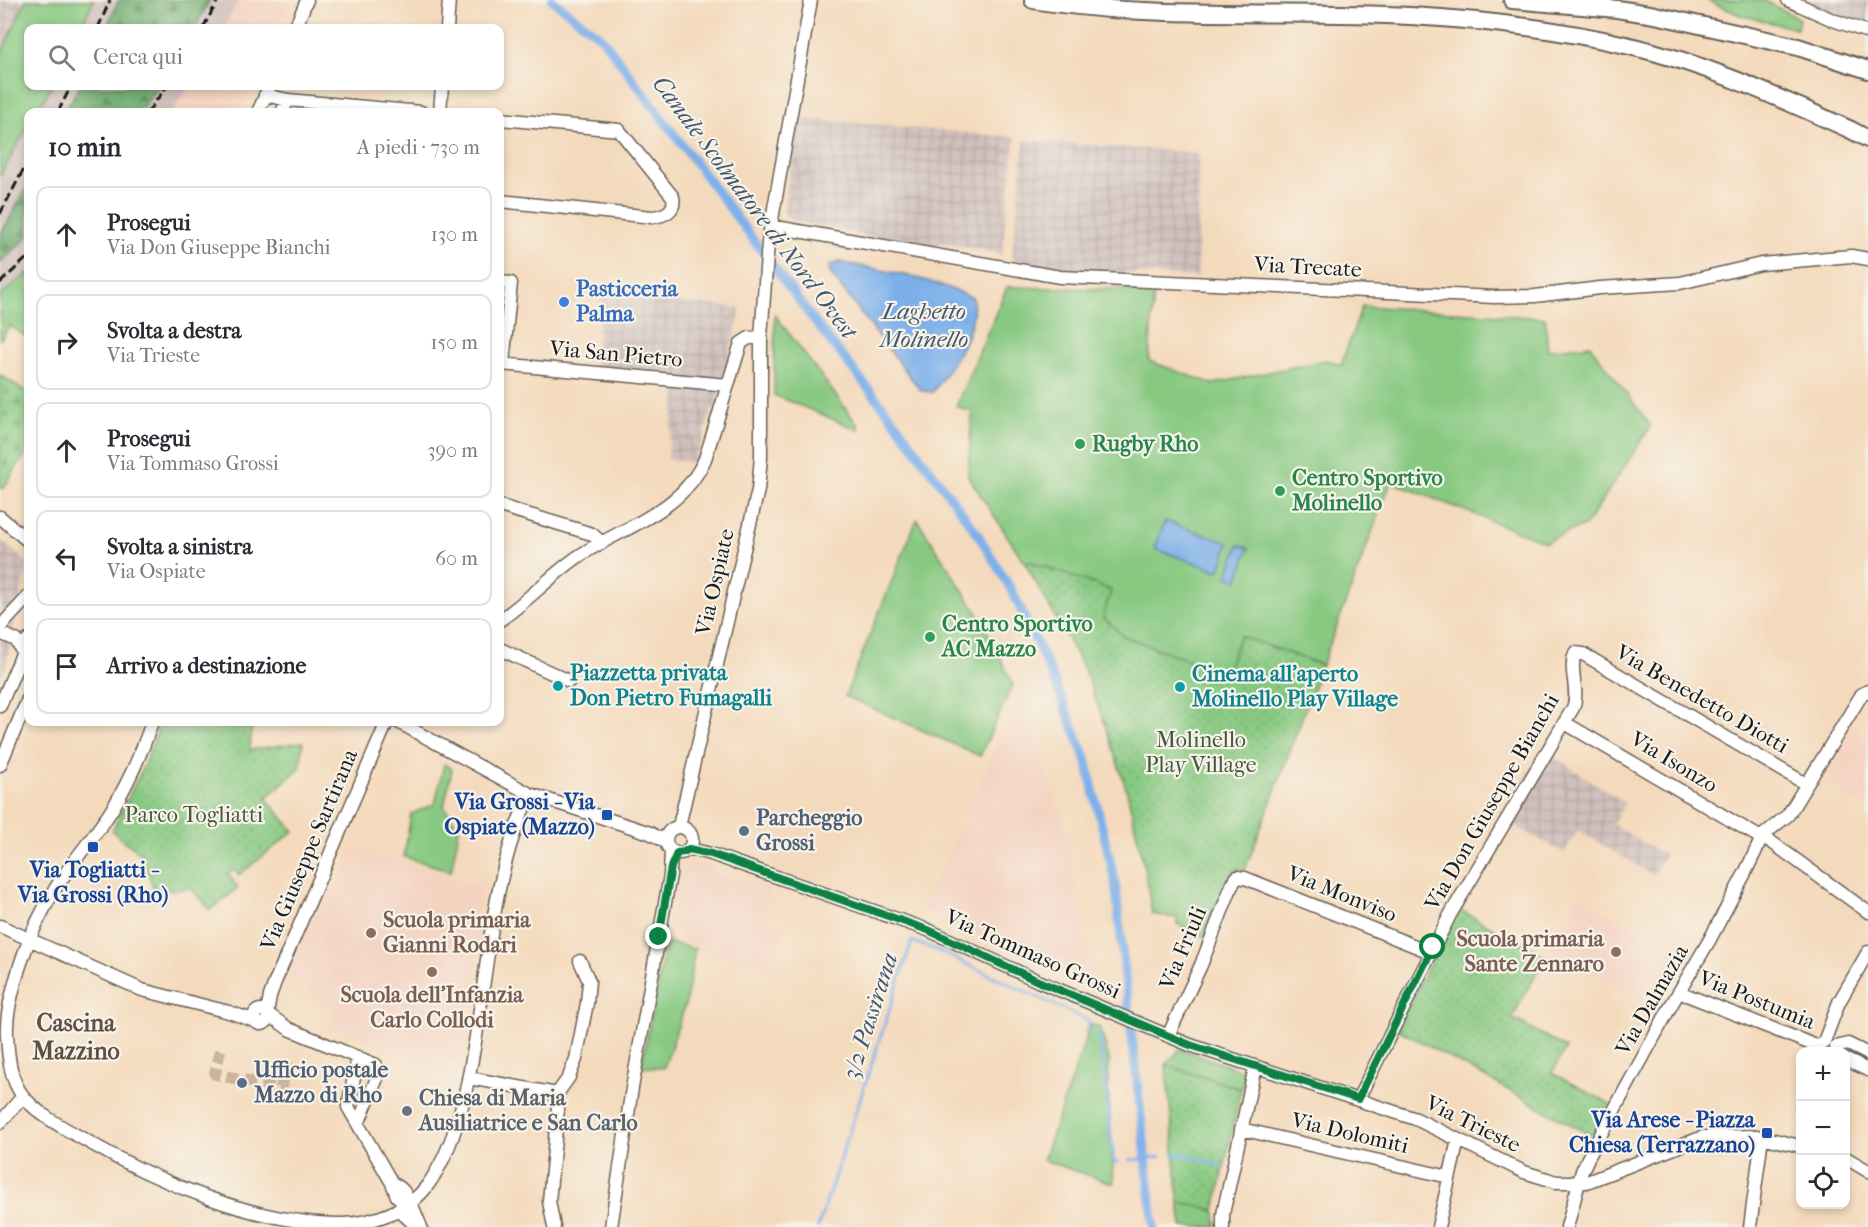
<!DOCTYPE html>
<html lang="it">
<head>
<meta charset="utf-8">
<style>
	body { margin:0; font-family:"IM FELL French Canon",serif; background:#f2f2f3; color:#2b2b33 }
	.controls { position:absolute; right:18px; bottom:18px; display:grid; overflow:hidden; border-radius:12px; box-shadow:0 3px 9px #0003 }
	.controls button { width:54px; height:54px; display:grid; place-items:center; padding:0; border:0; border-bottom:2px solid #e1e1e2; background:#fff; color:#2b2b33; font:30px sans-serif }
	.stop { position:absolute; width:18px; height:18px; margin:-14px; border:4px solid #0b8043; border-radius:50%; background:#fff }
	.stop.end { background:#0b8043; border-color:#fff; box-shadow:0 2px 6px #0008 }
	.list { margin:0; padding:0; list-style:none }
	h2 { display:flex; justify-content:space-between; align-items:center; height:78px; margin:0; padding:0 24px; font-size:26px }
	h2 small { font-size:20px; font-weight:400; color:#7c7c81 }
	.list li { display:grid; grid-template-columns:39px 1fr auto; gap:18px; align-items:center; box-sizing:border-box; height:96px; margin:0 12px 12px; padding:0 12px; border:2px solid #e1e1e2; border-radius:12px }
	.list b { display:block; font-size:22px; white-space:nowrap }
	.list p { margin:0; font-size:20px; white-space:nowrap; color:#7c7c81 }
	.list em { font-size:20px; font-style:normal; color:#7c7c81 }
	.icon { flex:none; width:33px; height:33px; fill:none; stroke:currentColor; stroke-width:2; stroke-linecap:round; stroke-linejoin:round }
	.map { position:relative; flex:none; width:1868px; height:1227px; overflow:hidden }
	.search { position:absolute; background:#fff; box-shadow:0 3px 9px #0003; left:24px; top:24px; width:480px; height:66px; display:flex; align-items:center; gap:15px; box-sizing:border-box; padding:0 21px; border-radius:12px; color:#7c7c81; font-size:22px }
	.panel { position:absolute; background:#fff; box-shadow:0 3px 9px #0003; left:24px; top:108px; width:480px; height:618px; border-radius:12px }
	.map>svg:first-child { display:block }
	.built { fill:#f4d3c1 }
	.industrial { fill:url(#industrial-grid) }
	.railway { fill:#d0c0bc }
	.grass { fill:#88c982; stroke:#52724f; stroke-width:1.5 }
	.forest { fill:url(#forest-firs); stroke:#456446; stroke-width:1.5 }
	.cemetery { fill:url(#cemetery-stones); stroke:#52724f; stroke-width:1.5 }
	.park { fill:url(#park-dots); stroke:#52724f; stroke-width:1.5 }
	.water { fill:#7db0ea; stroke:#4c6683; stroke-width:1.5 }
	.lines { fill:none; stroke-linecap:round; stroke-linejoin:round }
	.stream { stroke:#7db0ea; stroke-width:3 }
	.canal { stroke:#7db0ea; stroke-width:9 }
	.minor-tunnel { stroke:#c9b49c; stroke-width:12; stroke-dasharray:12 6; stroke-linecap:butt }
	.minor-casing { stroke:#685e54; stroke-width:15 }
	.highway-casing { stroke:#685e54; stroke-width:20 }
	.minor { stroke:#fff; stroke-width:12 }
	.highway { stroke:#fff; stroke-width:16 }
	.rail { stroke:#1c1c1c; stroke-width:3; stroke-dasharray:9 4.5; stroke-linecap:butt }
	.route { stroke:#0b8043; stroke-width:8 }
	.shop-dot { fill:#3f7fe0; stroke:#f7f3e8; stroke-width:2 }
	.leisure-dot { fill:#2e9e5b; stroke:#f7f3e8; stroke-width:2 }
	.culture-dot { fill:#0f9aa8; stroke:#f7f3e8; stroke-width:2 }
	.transit-dot { fill:#1a4fb4; stroke:#f7f3e8; stroke-width:2 }
	.service-dot { fill:#5c6f8a; stroke:#f7f3e8; stroke-width:2 }
	.education-dot { fill:#8d6e63; stroke:#f7f3e8; stroke-width:2 }
	.worship-dot { fill:#6b7280; stroke:#f7f3e8; stroke-width:2 }
	.labels { text-anchor:middle; dominant-baseline:central; stroke-width:4.5; stroke-linejoin:round; paint-order:stroke }
	.street-label { font-size:22px; fill:#1c1c1c; stroke:#f7f3e8 }
	.shop-label { font-size:22px; font-weight:bold; fill:#366cbe; stroke:#f7f3e8; text-anchor:start }
	.leisure-label { font-size:22px; font-weight:bold; fill:#27864d; stroke:#f7f3e8; text-anchor:start }
	.culture-label { font-size:22px; font-weight:bold; fill:#0d838f; stroke:#f7f3e8; text-anchor:start }
	.park-label { font-size:22px; fill:#425940; stroke:#f7f3e8 }
	.transit-label { font-size:22px; font-weight:bold; fill:#164399; stroke:#f7f3e8; text-anchor:end }
	.service-label { font-size:22px; font-weight:bold; fill:#4e5e75; stroke:#f7f3e8; text-anchor:start }
	.education-label { font-size:22px; font-weight:bold; fill:#785e54; stroke:#f7f3e8; text-anchor:start }
	.worship-label { font-size:22px; font-weight:bold; fill:#5b616d; stroke:#f7f3e8; text-anchor:start }
	.water-label { font-size:24px; font-style:italic; fill:#43576e; stroke:#f7f3e8 }
	.neighbourhood-label { font-size:24px; font-weight:bold; fill:#5f4f46; stroke:#f7f3e8 }
</style>
</head>
<body>
<div class="map">
<svg width="1868" height="1227" viewBox="0 0 1868 1227">
	<defs>
		<pattern id="industrial-grid" width="8" height="8" patternUnits="userSpaceOnUse" patternTransform="scale(1.5)"><rect width="8" height="8" fill="#d0c0bc"/><path d="M0 4h8M4 0v8" fill="none" stroke="#b2a4a1"/></pattern>
		<pattern id="forest-firs" width="22" height="20" patternUnits="userSpaceOnUse" patternTransform="scale(1.5)"><rect width="22" height="20" fill="#6ead70"/><path d="M5 1l3.5 6h-7zM16 11l3.5 6h-7z" fill="#5a8c5b"/></pattern>
		<pattern id="cemetery-stones" width="16" height="16" patternUnits="userSpaceOnUse" patternTransform="scale(1.5)"><rect width="16" height="16" fill="#88c982"/><path d="M2 7V4a2 2 0 0 1 4 0v3zM10 15v-3a2 2 0 0 1 4 0v3z" fill="#75ac70"/></pattern>
		<pattern id="park-dots" width="8" height="8" patternUnits="userSpaceOnUse" patternTransform="scale(1.5)"><rect width="8" height="8" fill="#88c982"/><path d="M2 2h.1M6 6h.1" fill="none" stroke="#75ac70" stroke-width="1.8" stroke-linecap="round"/></pattern>
	</defs>
	<rect width="100%" height="100%" fill="#f7f3e8"/>
	<filter id="ink" filterUnits="userSpaceOnUse"><feTurbulence type="fractalNoise" baseFrequency=".0167" numOctaves="2"/><feDisplacementMap in="SourceGraphic" scale="12" xChannelSelector="R" yChannelSelector="G"/><feConvolveMatrix kernelMatrix="1 2 1 2 8 2 1 2 1" color-interpolation-filters="sRGB"/></filter>
	<filter id="wash" filterUnits="userSpaceOnUse"><feTurbulence type="fractalNoise" baseFrequency=".008" numOctaves="4" result="noise"/><feDisplacementMap in="SourceGraphic" scale="24" xChannelSelector="R" yChannelSelector="G"/><feGaussianBlur stdDeviation="1.35" result="paint"/><feColorMatrix in="noise" values="0 0 0 0 0 0 0 0 0 0 0 0 0 0 0 0 0 1.4 0 .05"/><feComposite in="paint" operator="in"/></filter>
	<g filter="url(#wash)">
		<rect width="100%" height="100%" fill="#f4dabc"/>
		<path class="built" d="M239,0H290L277,28H223Z
			M190,86H252L240,112H172Z
			M1024,704L1065,824L1086,940L1091,985L921,910L1014,707Z
			M1851,727L1868,739V810L1821,776Z
			M352,848L482,886L476,922L481,930L465,1041L450,1076L331,1025L336,1014L333,1009L330,1011L295,982L290,974L291,967L320,900L334,889Z
			M694,863L711,865L710,871L770,890L762,918L785,926L772,970L678,944L682,930L670,926L680,875L687,865Z
			M1576,895L1684,959L1657,1006L1547,946Z"/>
		<path class="industrial" d="M0,0H26L0,57Z
			M1800,0H1868V27L1858,25Z
			M798,118L1015,137L1002,254L941,242L933,250L788,219L784,211Z
			M1024,140L1199,153L1198,277L1021,267L1012,257Z
			M601,295L741,308L721,390L715,410L712,409L695,462L667,459L678,376L595,368Z
			M0,540L28,563L5,669L0,679Z
			M1542,749L1625,803L1612,824L1665,855L1653,875L1578,830L1564,853L1501,818Z"/>
		<path class="railway" d="M94,0H119L106,28H80Z
			M210,0H239L223,28H195Z
			M52,86H79L65,112H36Z
			M159,86H190L172,112H139Z
			M28,126V185L0,236V176Z
			M28,237V273L0,296V263Z"/>
		<path class="grass" d="M26,0H94L80,28H28V86H52L36,112H28V126L0,176V57Z
			M1706,0H1763L1799,19L1797,29L1740,15Z
			M28,273V338L10,326L0,340V296Z
			M1007,287L1154,290L1149,361L1213,384L1326,360L1341,365L1362,306L1545,318L1548,350L1590,345L1651,426L1586,525L1545,542L1391,482L1322,665L1240,636L1226,674L1123,636L1103,617L1110,590L1029,561L1025,563L968,476L972,412L956,406Z
			M775,315L858,425L859,430L774,395Z
			M917,519L980,617L1013,684L980,756L845,696Z
			M444,764L452,769L444,806L459,830L451,871L404,857L411,814L435,804Z
			M666,942L695,949L686,1002L664,1068L641,1067Z
			M1091,1024L1100,1027L1109,1059L1108,1088L1114,1184L1043,1160Z
			M1180,1049L1246,1072L1241,1089L1166,1065Z
			M1179,1202L1215,1210L1216,1227H1182Z"/>
		<path class="forest" d="M119,0H210L195,28H106Z
			M79,86H159L139,112H65Z
			M28,185V237L0,263V236Z"/>
		<path class="cemetery" d="M0,375L28,393V450L3,489L0,487Z"/>
		<path class="park" d="M1028,561L1111,590L1103,617L1123,636L1226,674L1240,636L1322,665L1245,870L1237,869L1231,873L1204,937L1177,924V918L1152,914L1144,866L1126,788L1102,716L1083,667L1025,563Z
			M161,722H252L250,750L303,742L300,768L266,798L294,831L239,875L234,870L228,874L238,888L210,910L191,888L155,892L141,854L112,831L144,765Z
			M1458,909L1546,956L1512,1018L1566,1048L1552,1073L1610,1104L1592,1136L1397,1029Z
			M1166,1065L1241,1089L1215,1210L1179,1202Z"/>
		<path class="water" d="M839,262C884,270 931,278 973,298C978,331 951,366 933,392L921,391L830,273L829,266Z
			M1165,521L1229,543L1219,571L1155,549Z
			M1239,545L1249,548L1238,580L1227,576Z"/>
		<g class="lines">
			<path class="stream" d="M1096,1035L1100,1037L1114,1162H1118
				M1173,1155L1181,1154L1220,1165
				M1130,1160L1161,1157
				M818,1227L912,941L936,950L1085,1019L1089,1022L1086,1032"/>
			<path class="canal" d="M552,0L602,38L818,326L889,414L977,533L1011,589L1050,671L1086,759L1115,881L1127,995L1154,1227"/>
		</g>
	</g>
	<g filter="url(#ink)">
		<g class="lines">
			<path class="minor-tunnel" d="M220,1050L215,1074L281,1088L287,1061"/>
			<defs>
				<path id="minor" d="M1788,0L1833,20L1868,32
					M295,28L307,0
					M447,28L449,0
					M265,95L288,100L421,112
					M258,112L270,86
					M282,112L288,100
					M440,112L442,86
					M500,119L619,130L673,197C676,211 664,216 652,217L500,201
					M770,226L1060,277L1495,297L1535,296L1600,288L1680,283L1761,264L1851,256L1868,259
					M500,282L511,283L503,364
					M500,364L728,385
					M500,506L592,534L602,543
					M0,517L28,541
					M500,620C528,601 551,575 579,556C624,526 681,513 705,459L741,343L749,338L761,337
					M0,627L28,597
					M0,633L16,640L23,653
					M500,649L569,681
					M0,706L28,640
					M152,722C142,752 129,781 113,808C96,835 74,859 57,886C39,915 25,946 16,979C11,997 6,1016 7,1035C8,1055 10,1080 23,1096C38,1115 64,1128 85,1140C157,1182 258,1225 343,1224C372,1223 409,1211 427,1186C457,1145 468,1085 476,1036C489,955 494,869 530,794
					M398,722L530,794L650,833L666,842
					M1565,723L1756,835L1770,841L1868,912
					M0,765L28,699
					M679,826L758,490L761,457V337L768,242L811,0
					M666 840a13 13 0 1 1 26 0a13 13 0 1 1-26 0Z
					M1761,837L1788,815L1862,694L1868,691
					M689,849L711,854L928,930L1038,981L1190,1045L1416,1119L1524,1172L1547,1179L1556,1182H1587L1703,1137L1757,1136L1800,1146
					M0,926L142,990L229,1012L255,1021
					M1679,992L1819,1047
					M254 1017a7 7 0 1 1 14 0a7 7 0 1 1-14 0Z
					M267,1013L270,996L275,982L387,722
					M268,1014L289,1029L376,1065L378,1072L377,1078L358,1124
					M1168,1036L1201,965L1232,885L1237,877L1245,878L1430,952
					M1836,1047L1848,1044L1868,1054
					M1818,1052L1820,1045L1824,1042L1839,1002L1868,952
					M358,1057L348,1107L392,1183L397,1196L414,1210L421,1227
					M1846,1060L1868,1070
					M469,1078L557,1094L569,1077L576,1059L587,1003L589,981L580,961
					M1358,1099L1450,915L1573,708C1580,690 1568,670 1575,653L1583,654L1806,784
					M0,1123L23,1096
					M1241,1129L1449,1177
					M1846,1158L1868,1171
					M392,1183C402,1188 408,1193 406,1205
					M398,1209L417,1227
					M554,1227L549,1201L558,1108L557,1094
					M611,1227L632,1088L670,875L671,850
					M1223,1227V1214L1255,1067
					M1438,1227L1458,1140
					M1567,1227L1582,1171L1588,1158L1673,1002L1709,941L1745,873L1759,844L1761,837
					M1750,1227L1762,1137"/>
				<path id="highway" d="M1033,0C1157,20 1285,10 1410,16C1484,20 1558,29 1630,46C1707,64 1779,98 1851,130L1868,139
					M1512,0L1617,9L1655,15L1798,47L1868,70"/>
			</defs>
			<use href="#minor" class="minor-casing"/>
			<use href="#highway" class="highway-casing"/>
			<use href="#minor" class="minor"/>
			<use href="#highway" class="highway"/>
			<path class="rail" d="M98,28L110,0
				M203,28L218,0
				M58,112L71,86
				M148,112L167,86
				M0,214L28,161
				M0,283L28,257"/>
		</g>
	</g>
	<g class="lines" filter="url(#ink)">
		<path class="route" d="M659,937L671,867L677,853L684,852L689,849L711,854L928,930L1038,981L1190,1045L1358,1099L1433,947"/>
	</g>
	<circle class="shop-dot" cx="564" cy="302" r="6"/>
	<g class="leisure-dot">
		<circle cx="1080" cy="444" r="6"/>
		<circle cx="1280" cy="491" r="6"/>
		<circle cx="930" cy="637" r="6"/>
	</g>
	<g class="culture-dot">
		<circle cx="558" cy="686" r="6"/>
		<circle cx="1180" cy="687" r="6"/>
	</g>
	<g class="transit-dot">
		<rect x="601" y="809" width="12" height="12" rx="3"/>
		<rect x="87" y="841" width="12" height="12" rx="3"/>
		<rect x="1761" y="1127" width="12" height="12" rx="3"/>
	</g>
	<g class="service-dot">
		<circle cx="744" cy="831" r="6"/>
		<circle cx="242" cy="1083" r="6"/>
	</g>
	<g class="education-dot">
		<circle cx="371" cy="933" r="6"/>
		<circle cx="1616" cy="952" r="6"/>
		<circle cx="432" cy="972" r="6"/>
	</g>
	<circle class="worship-dot" cx="407" cy="1111" r="6"/>
	<g class="labels">
		<g class="street-label">
			<text transform="translate(1308 267) rotate(3)">Via Trecate</text>
			<text transform="translate(616 354) rotate(5)">Via San Pietro</text>
			<text transform="translate(715 582) rotate(-77)">Via Ospiate</text>
			<text transform="translate(1702 699) rotate(30)">Via Benedetto Diotti</text>
			<text transform="translate(1674 762) rotate(31)">Via Isonzo</text>
			<text transform="translate(1492 802) rotate(-60)">Via Don Giuseppe Bianchi</text>
			<text transform="translate(309 850) rotate(-67)">Via Giuseppe Sartirana</text>
			<text transform="translate(1342 894) rotate(22)">Via Monviso</text>
			<text transform="translate(1183 948) rotate(-67)">Via Friuli</text>
			<text transform="translate(1033 954) rotate(24)">Via Tommaso Grossi</text>
			<text transform="translate(1652 1000) rotate(-60)">Via Dalmazia</text>
			<text transform="translate(1757 1000) rotate(22)">Via Postumia</text>
			<text transform="translate(1473 1124) rotate(26)">Via Trieste</text>
			<text transform="translate(1350 1133) rotate(13)">Via Dolomiti</text>
		</g>
		<g class="shop-label">
			<text x="576" y="289">Pasticceria<tspan x="576" dy="25">Palma</tspan></text>
		</g>
		<g class="leisure-label">
			<text x="1092" y="444">Rugby Rho</text>
			<text x="1292" y="478">Centro Sportivo<tspan x="1292" dy="25">Molinello</tspan></text>
			<text x="942" y="624">Centro Sportivo<tspan x="942" dy="25">AC Mazzo</tspan></text>
		</g>
		<g class="culture-label">
			<text x="570" y="673">Piazzetta privata<tspan x="570" dy="25">Don Pietro Fumagalli</tspan></text>
			<text x="1192" y="674">Cinema all'aperto<tspan x="1192" dy="25">Molinello Play Village</tspan></text>
		</g>
		<g class="park-label">
			<text x="1201" y="740">Molinello<tspan x="1201" dy="25">Play Village</tspan></text>
			<text x="194" y="815">Parco Togliatti</text>
		</g>
		<g class="transit-label">
			<text x="595" y="802">Via Grossi - Via<tspan x="595" dy="25">Ospiate (Mazzo)</tspan></text>
			<text x="93" y="870" text-anchor="middle">Via Togliatti -<tspan x="93" dy="25">Via Grossi (Rho)</tspan></text>
			<text x="1755" y="1120">Via Arese - Piazza<tspan x="1755" dy="25">Chiesa (Terrazzano)</tspan></text>
		</g>
		<g class="service-label">
			<text x="756" y="818">Parcheggio<tspan x="756" dy="25">Grossi</tspan></text>
			<text x="254" y="1070">Ufficio postale<tspan x="254" dy="25">Mazzo di Rho</tspan></text>
		</g>
		<g class="education-label">
			<text x="383" y="920">Scuola primaria<tspan x="383" dy="25">Gianni Rodari</tspan></text>
			<text x="1604" y="939" text-anchor="end">Scuola primaria<tspan x="1604" dy="25">Sante Zennaro</tspan></text>
			<text x="432" y="995" text-anchor="middle">Scuola dell'Infanzia<tspan x="432" dy="25">Carlo Collodi</tspan></text>
		</g>
		<g class="worship-label">
			<text x="419" y="1098">Chiesa di Maria<tspan x="419" dy="25">Ausiliatrice e San Carlo</tspan></text>
		</g>
		<g class="water-label">
			<text transform="translate(755 207) rotate(53)">Canale Scolmatore di Nord Ovest</text>
			<text x="924" y="311">Laghetto<tspan x="924" dy="28">Molinello</tspan></text>
			<text transform="translate(870 1016) rotate(-72)">3/2 Passirana</text>
		</g>
		<g class="neighbourhood-label">
			<text x="76" y="1023">Cascina<tspan x="76" dy="28">Mazzino</tspan></text>
		</g>
	</g>
</svg>
<div class="controls">
<button>+</button>
<button>−</button>
<button><svg class="icon" aria-label="locate" viewBox="0 0 24 24"><circle cx="12" cy="12" r="6"/><path d="M12 2v4M12 18v4M2 12h4M18 12h4"/></svg></button>
</div>
<div class="stop" style="left:1433px;top:947px"></div>
<div class="stop end" style="left:659px;top:937px"></div>
<div class="search"><svg class="icon" aria-label="search" viewBox="0 0 24 24"><circle cx="10" cy="10" r="6"/><path d="M15 15l6 6"/></svg>Cerca qui</div>
<section class="panel">
<h2>10 min<small>A piedi · 730 m</small></h2>
<ul class="list">
<li><svg class="icon" aria-label="ahead" viewBox="0 0 24 24"><path d="M12 20V5M6 11l6-6 6 6"/></svg><div><b>Prosegui</b><p>Via Don Giuseppe Bianchi</p></div><em>130 m</em></li>
<li><svg class="icon" aria-label="right" viewBox="0 0 24 24"><path d="M7 20v-9h11M14 6l5 5-5 5"/></svg><div><b>Svolta a destra</b><p>Via Trieste</p></div><em>150 m</em></li>
<li><svg class="icon" aria-label="ahead" viewBox="0 0 24 24"><path d="M12 20V5M6 11l6-6 6 6"/></svg><div><b>Prosegui</b><p>Via Tommaso Grossi</p></div><em>390 m</em></li>
<li><svg class="icon" aria-label="left" viewBox="0 0 24 24"><path d="M17 20v-9H6M10 6l-5 5 5 5"/></svg><div><b>Svolta a sinistra</b><p>Via Ospiate</p></div><em>60 m</em></li>
<li><svg class="icon" aria-label="arrive" viewBox="0 0 24 24"><path d="M6 21V4h12l-3 4 3 4H6"/></svg><div><b>Arrivo a destinazione</b></div></li>
</ul>
</section>
</div>
</body>
</html>
